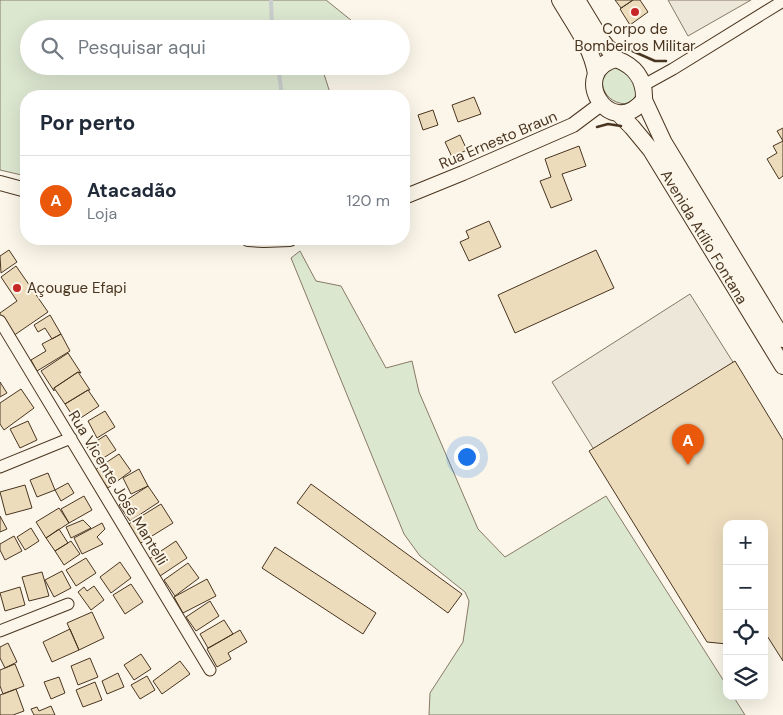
<!DOCTYPE html>
<html lang="pt">
<head>
<meta charset="utf-8">
<style>
	body { margin:0; font-family:"DM Sans",sans-serif; background:#f2f2f3; color:#1f2937 }
	.controls { position:absolute; right:15px; bottom:15px; display:grid; overflow:hidden; border-radius:10px; box-shadow:0 5px 20px #0002 }
	.controls button { width:45px; height:45px; display:grid; place-items:center; padding:0; border:0; border-bottom:1px solid #e0e1e3; background:#fff; color:#1f2937; font:25px sans-serif }
	.you { position:absolute; left:466px; top:456px; width:18px; height:18px; margin:-12px; border:4px solid #fff; border-radius:50%; background:#1a73e8; box-shadow:0 0 0 8px #1a73e833 }
	.badge { display:grid; place-items:center; width:32px; height:32px; border-radius:50%; background:#ea580c; color:#fff; font-size:16px; font-weight:700 }
	.pin { position:absolute; translate:-50% -41px; filter:drop-shadow(0 1px 2px #0008) }
	.pin::after { content:''; position:absolute; top:26px; width:18px; height:15px; background:inherit; clip-path:polygon(0 0,100% 0,50% 100%) }
	.list { margin:0; padding:0; list-style:none }
	h2 { display:flex; justify-content:space-between; align-items:center; height:65px; margin:0; padding:0 20px; font-size:21px }
	h2 small { font-size:16px; font-weight:400; color:#747a83 }
	.list li { display:grid; grid-template-columns:32px 1fr auto; gap:15px; align-items:center; box-sizing:border-box; height:90px; padding:0 20px; border-top:1px solid #e0e1e3 }
	.list b { display:block; font-size:19px; white-space:nowrap }
	.list p { margin:0; font-size:16px; white-space:nowrap; color:#747a83 }
	.list em { font-size:16px; font-style:normal; color:#747a83 }
	.icon { flex:none; width:28px; height:28px; fill:none; stroke:currentColor; stroke-width:2; stroke-linecap:round; stroke-linejoin:round }
	.map { position:relative; flex:none; width:783px; height:715px; overflow:hidden }
	.search { position:absolute; background:#fff; box-shadow:0 5px 20px #0002; left:20px; top:20px; width:390px; height:55px; display:flex; align-items:center; gap:12px; box-sizing:border-box; padding:0 18px; border-radius:28px; color:#747a83; font-size:19px }
	.panel { position:absolute; background:#fff; box-shadow:0 5px 20px #0002; left:20px; top:90px; width:390px; height:155px; border-radius:20px }
	.map>svg:first-child { display:block }
	.green { fill:#dce7d0; stroke:#887966 }
	.parking { fill:#ede7d9; stroke:#887966 }
	.lines { fill:none; stroke-linecap:round; stroke-linejoin:round }
	.stream { stroke:#c9cecd; stroke-width:4 }
	.building { fill:#ecdcbc; stroke:#4a3520 }
	.minor-casing { stroke:#4a3520; stroke-width:13 }
	.tertiary-casing { stroke:#4a3520; stroke-width:16 }
	.secondary-casing { stroke:#4a3520; stroke-width:18 }
	.minor { stroke:#fbf6e9; stroke-width:11 }
	.tertiary { stroke:#fbf6e9; stroke-width:14 }
	.secondary { stroke:#fbf6e9; stroke-width:16 }
	.wall { stroke:#4a3520; stroke-width:2.5 }
	.poi-dot { fill:#c62828; stroke:#fbf6e9; stroke-width:2 }
	.labels { text-anchor:middle; dominant-baseline:central; stroke-width:4; stroke-linejoin:round; paint-order:stroke }
	.poi-label { font-size:15px; fill:#4a3520; stroke:#fbf6e9 }
	.street-label { font-size:15px; fill:#4a3520; stroke:#fbf6e9 }
</style>
</head>
<body>
<div class="map">
<svg width="783" height="715" viewBox="0 0 783 715">
	<rect width="100%" height="100%" fill="#fbf6e9"/>
	<path class="green" d="M0,0H326L362,29H29V66H330L324,74L331,96H26V176L0,170Z
		M619,67C626,73 642,85 635,97C634,100 629,102 626,104C612,103 605,96 601,83L607,68Z
		M300,251L316,281L341,286L386,368L412,361L419,392L478,529L505,557L606,496L727,686V696H733L745,715H429L430,693L463,642L469,601L465,592L420,556L404,534L291,258Z"/>
	<path class="parking" d="M668,0H751L688,36Z
		M690,294L760,405L621,493L552,382Z"/>
	<g class="lines">
		<path class="stream" d="M271,0L272,29
			M278,66L282,96"/>
	</g>
	<path class="building" d="M615,0H633L621,8Z
		M633,0H640L648,12L630,25L620,9Z
		M474,97L481,114L458,122L452,105Z
		M433,110L438,125L423,130L418,115Z
		M783,128V176L779,179L767,159L777,153L773,146L783,141L777,131Z
		M460,135L467,150L452,157L445,142Z
		M579,146L586,166L562,174L572,200L551,208L540,181L551,177L545,159Z
		M489,221L501,247L469,261L460,242L469,238L466,231Z
		M9,250L17,262L1,273L0,256Z
		M596,250L614,288L515,333L498,295Z
		M16,266L48,312L13,336L0,318V313L17,301L1,277Z
		M50,315L61,334L52,339L45,328L38,332L34,325Z
		M61,334L70,351L37,371L31,360L46,351L42,344Z
		M68,353L81,373L78,372L54,388V391L41,371Z
		M735,361L783,440V661L764,631V524H727V644L707,642L589,451Z
		M78,372L90,390H88L65,404L54,388Z
		M0,382L7,393L0,397Z
		M21,389L34,408L4,430L0,424V403Z
		M88,390L99,406L76,421L65,404Z
		M105,411L115,427L97,438L88,421Z
		M28,421L37,440L20,448L10,429Z
		M106,435L116,450L97,462L87,447Z
		M119,454L131,471L108,488L95,470Z
		M139,469L148,486L131,494L123,478Z
		M48,473L55,490L37,497L30,480Z
		M68,483L74,493L61,501L55,490Z
		M311,484L462,594L448,613L297,503Z
		M25,485L32,508L6,515L0,492Z
		M148,486L159,502L130,521L119,505Z
		M84,496L92,510L69,523L61,509Z
		M161,504L173,523L139,544L127,525Z
		M59,508L69,523L46,538L36,522Z
		M0,516L7,529L0,532Z
		M83,520L91,528L71,538L66,527Z
		M102,523L105,529L97,537L103,544L82,554L74,538Z
		M31,528L39,541L25,550L17,537Z
		M59,529L68,543L55,551L46,538Z
		M14,536L22,551L5,560L0,550V544Z
		M71,541L80,554L64,565L55,551Z
		M176,541L187,558L160,576L149,559Z
		M275,547L376,613L363,634L262,568Z
		M86,558L96,573L76,586L66,570Z
		M120,562L131,578L111,593L100,577Z
		M188,563L199,578L175,596L164,580Z
		M62,571L71,588L54,597L45,580Z
		M42,572L49,596L29,601L22,577Z
		M207,579L216,596L183,613L174,597Z
		M131,584L143,602L125,614L113,595Z
		M94,586L104,600L91,610L78,592L84,587L87,591Z
		M20,587L25,605L5,611L0,593Z
		M210,601L219,616L196,631L186,617Z
		M92,612L104,638L79,650L67,623Z
		M224,620L233,634L208,648L200,634Z
		M70,629L79,650L52,662L43,642Z
		M240,630L247,642L228,653L231,659L217,667L207,649Z
		M8,643L17,662L5,668L0,658V647Z
		M141,654L151,669L134,680L124,665Z
		M90,658L98,677L78,685L71,666Z
		M180,661L190,674L162,694L153,681Z
		M15,664L24,686L3,694L0,686V670Z
		M118,673L124,687L107,694L102,681Z
		M147,676L155,690L140,699L131,685Z
		M59,677L65,693L51,699L44,682Z
		M95,682L102,700L83,707L76,690Z
		M16,689L24,711L13,715H0V695Z
		M51,706L55,715H34L31,709L37,707L39,711Z"/>
	<g class="lines">
		<defs>
			<path id="minor" d="M644,85L673,69L783,1
				M0,321L210,670
				M0,467L71,438
				M0,631L68,604"/>
			<path id="tertiary" d="M0,183L26,190
				M404,197L463,173L573,125L601,104
				M248,239L264,240L290,239"/>
			<path id="secondary" d="M560,0C574,24 592,47 596,74
				M577,0L600,38L616,59
				M616,59C635,66 645,79 644,100C609,142 568,71 616,59Z
				M644,100L664,143L783,339
				M618,113L632,127L651,150L783,366"/>
		</defs>
		<use href="#minor" class="minor-casing"/>
		<use href="#tertiary" class="tertiary-casing"/>
		<use href="#secondary" class="secondary-casing"/>
		<use href="#minor" class="minor"/>
		<use href="#tertiary" class="tertiary"/>
		<use href="#secondary" class="secondary"/>
		<path class="wall" d="M612,42L655,61H666
			M597,127L608,124L621,126"/>
	</g>
	<g class="poi-dot">
		<circle cx="635" cy="12" r="5"/>
		<circle cx="17" cy="288" r="5"/>
	</g>
	<g class="labels">
		<g class="poi-label">
			<text x="635" y="29">Corpo de<tspan x="635" dy="17">Bombeiros Militar</tspan></text>
			<text x="27" y="288" text-anchor="start">Açougue Efapi</text>
		</g>
		<g class="street-label">
			<text transform="translate(498 140) rotate(-23)">Rua Ernesto Braun</text>
			<text transform="translate(704 237) rotate(59)">Avenida Atílio Fontana</text>
			<text transform="translate(118 488) rotate(59)">Rua Vicente José Mantelli</text>
		</g>
	</g>
</svg>
<div class="controls">
<button>+</button>
<button>−</button>
<button><svg class="icon" aria-label="locate" viewBox="0 0 24 24"><circle cx="12" cy="12" r="6"/><path d="M12 2v4M12 18v4M2 12h4M18 12h4"/></svg></button>
<button><svg class="icon" aria-label="layers" viewBox="0 0 24 24"><path d="M12 4l9 5-9 5-9-5zM3 14l9 5 9-5"/></svg></button>
</div>
<div class="you"></div>
<div class="pin badge" style="left:688px;top:465px">A</div>
<div class="search"><svg class="icon" aria-label="search" viewBox="0 0 24 24"><circle cx="10" cy="10" r="6"/><path d="M15 15l6 6"/></svg>Pesquisar aqui</div>
<section class="panel">
<h2>Por perto<small></small></h2>
<ul class="list">
<li><span class="badge">A</span><div><b>Atacadão</b><p>Loja</p></div><em>120 m</em></li>
</ul>
</section>
</div>
</body>
</html>
